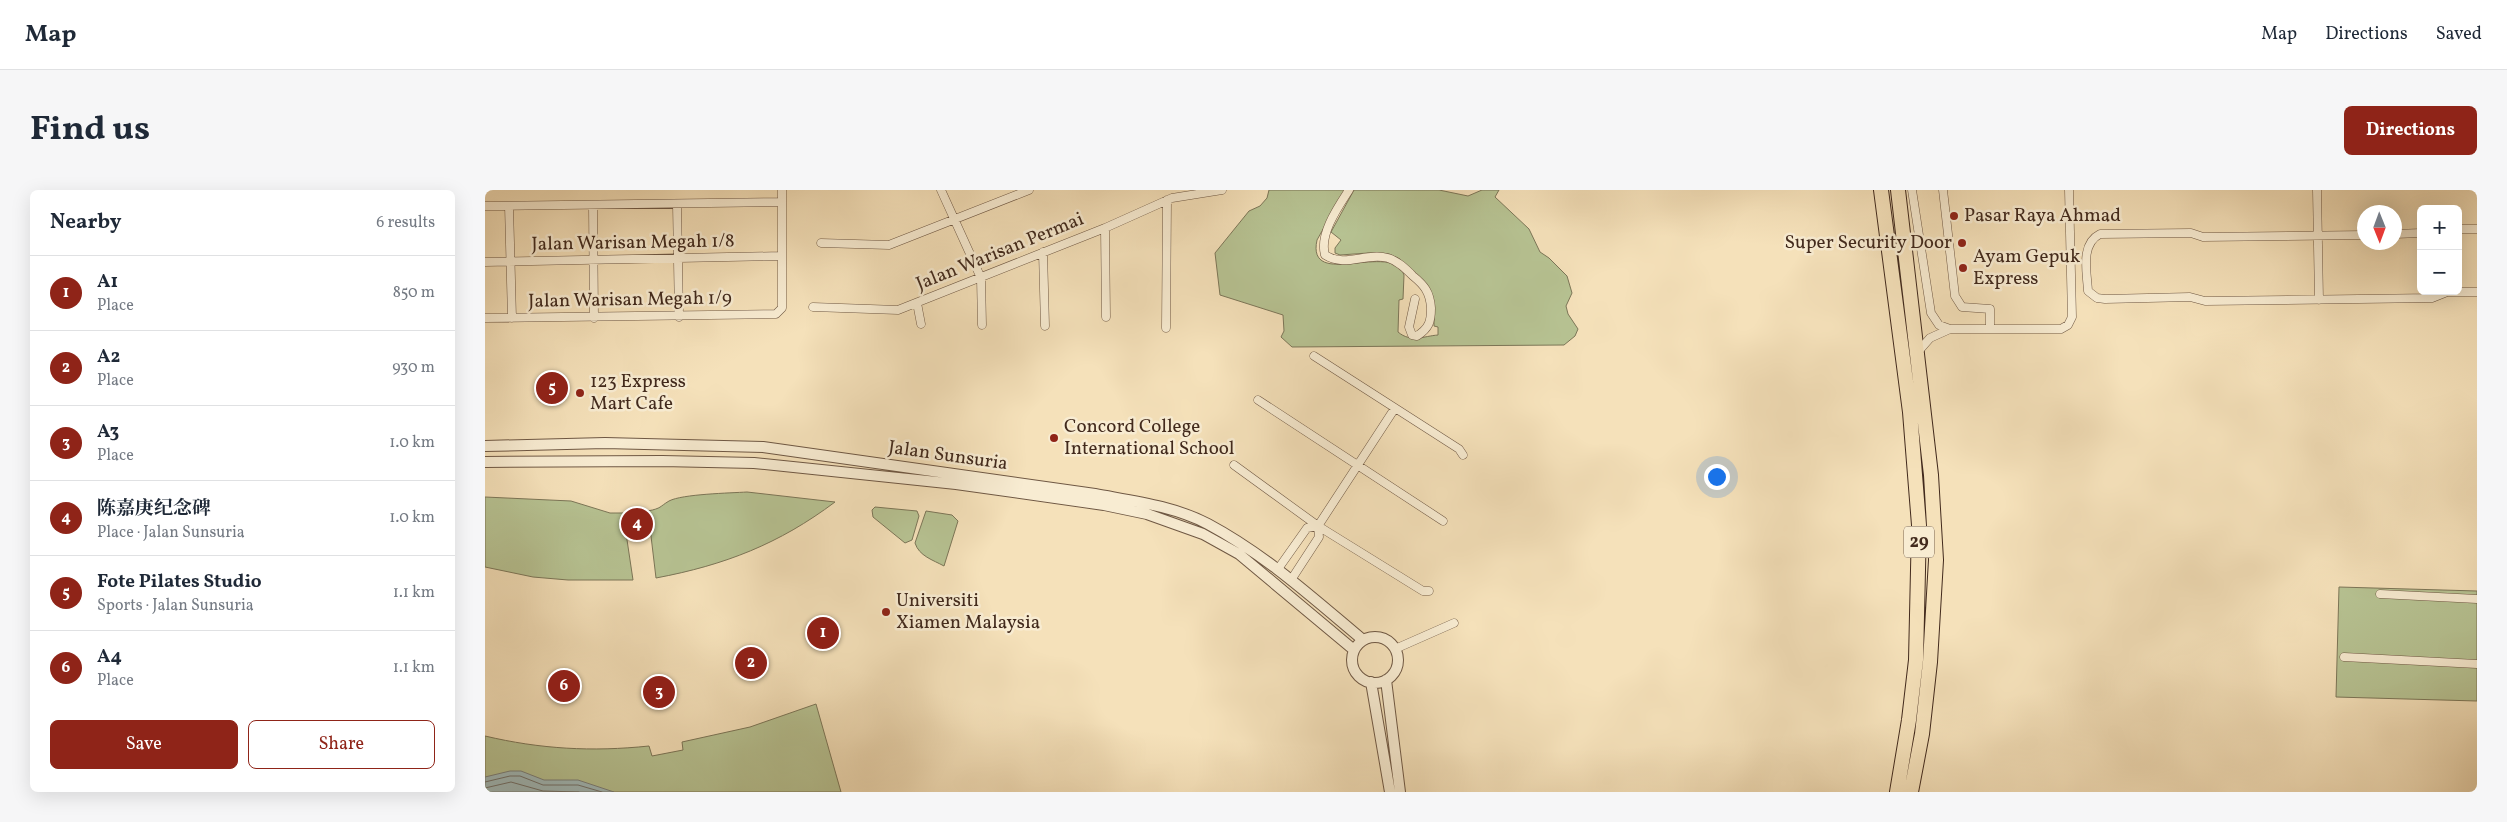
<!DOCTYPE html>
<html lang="en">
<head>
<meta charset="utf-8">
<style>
	body { margin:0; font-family:Vollkorn,"Noto Serif SC",serif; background:#f6f6f7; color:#1f2937 }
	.controls { position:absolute; right:15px; top:15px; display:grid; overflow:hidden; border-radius:8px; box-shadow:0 5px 20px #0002 }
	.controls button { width:45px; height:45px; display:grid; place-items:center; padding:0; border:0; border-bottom:1px solid #e0e1e3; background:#fff; color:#1f2937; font:25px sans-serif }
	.compass { position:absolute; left:1872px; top:15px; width:45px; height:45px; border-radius:50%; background:#fff; box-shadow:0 5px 20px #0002; rotate:179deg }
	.you { position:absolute; left:1231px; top:286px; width:18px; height:18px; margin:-12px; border:4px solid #fff; border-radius:50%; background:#1a73e8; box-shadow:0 0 0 8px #1a73e833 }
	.badge { display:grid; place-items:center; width:32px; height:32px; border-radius:50%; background:#8f2418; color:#fff; font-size:16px; font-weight:700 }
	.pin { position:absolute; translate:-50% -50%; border:2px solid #fff; box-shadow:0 1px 5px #0006 }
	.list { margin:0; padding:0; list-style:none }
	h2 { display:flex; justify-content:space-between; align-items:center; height:65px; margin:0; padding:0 20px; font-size:21px }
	h2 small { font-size:16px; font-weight:400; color:#747a83 }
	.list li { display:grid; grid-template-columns:32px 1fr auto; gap:15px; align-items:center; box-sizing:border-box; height:75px; padding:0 20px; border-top:1px solid #e0e1e3 }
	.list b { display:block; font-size:19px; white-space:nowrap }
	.list p { margin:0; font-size:16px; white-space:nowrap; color:#747a83 }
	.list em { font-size:16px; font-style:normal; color:#747a83 }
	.actions { display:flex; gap:10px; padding:15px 20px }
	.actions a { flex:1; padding:11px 0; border:1px solid #8f2418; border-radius:8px; text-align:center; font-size:18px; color:#8f2418 }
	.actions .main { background:#8f2418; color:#fff }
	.map { position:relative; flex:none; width:1992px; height:602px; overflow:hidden; border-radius:8px }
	header { display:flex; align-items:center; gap:30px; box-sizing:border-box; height:70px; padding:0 25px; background:#fff; border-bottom:1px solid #e0e1e3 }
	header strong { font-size:24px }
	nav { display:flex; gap:28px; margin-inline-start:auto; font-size:18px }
	.intro { display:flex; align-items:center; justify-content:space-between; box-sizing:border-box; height:120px; padding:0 30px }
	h1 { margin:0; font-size:35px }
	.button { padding:12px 22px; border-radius:8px; background:#8f2418; color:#fff; font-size:18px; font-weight:700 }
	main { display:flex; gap:30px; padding:0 30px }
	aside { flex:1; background:#fff; border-radius:8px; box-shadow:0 5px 20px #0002 }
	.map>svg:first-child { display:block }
	.green { fill:#b7c393; stroke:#7c7658 }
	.water { fill:#a1bbbb; stroke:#7b817c }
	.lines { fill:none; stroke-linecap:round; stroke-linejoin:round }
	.shore { stroke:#72726c; stroke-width:1 }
	.minor-casing { stroke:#6f5844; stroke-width:9 }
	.tertiary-casing { stroke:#6f5844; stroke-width:12 }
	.trunk-casing { stroke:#422a1d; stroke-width:16 }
	.minor { stroke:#f8ecd2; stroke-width:8 }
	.tertiary { stroke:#f8ecd2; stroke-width:10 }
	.trunk { stroke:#f5e1ba; stroke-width:14 }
	.poi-dot { fill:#8f2418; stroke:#f8ecd2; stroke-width:2 }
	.labels { text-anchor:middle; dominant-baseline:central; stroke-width:5; stroke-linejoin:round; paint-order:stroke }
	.shield { fill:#f8ecd2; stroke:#796453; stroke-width:1 }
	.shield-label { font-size:18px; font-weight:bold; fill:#422a1d }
	.poi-label { font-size:19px; fill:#422a1d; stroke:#f8ecd2; text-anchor:start }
	.street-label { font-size:19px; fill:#422a1d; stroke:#f8ecd2 }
</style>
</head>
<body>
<header>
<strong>Map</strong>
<nav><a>Map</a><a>Directions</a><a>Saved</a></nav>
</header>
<div class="intro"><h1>Find us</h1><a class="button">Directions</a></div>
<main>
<aside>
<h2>Nearby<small>6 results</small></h2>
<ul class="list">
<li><span class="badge">1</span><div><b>A1</b><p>Place</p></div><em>850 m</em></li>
<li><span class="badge">2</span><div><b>A2</b><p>Place</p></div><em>930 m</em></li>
<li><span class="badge">3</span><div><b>A3</b><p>Place</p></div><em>1.0 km</em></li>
<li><span class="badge">4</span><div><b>陈嘉庚纪念碑</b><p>Place · Jalan Sunsuria</p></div><em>1.0 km</em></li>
<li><span class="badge">5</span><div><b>Fote Pilates Studio</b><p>Sports · Jalan Sunsuria</p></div><em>1.1 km</em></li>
<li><span class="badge">6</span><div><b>A4</b><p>Place</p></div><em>1.1 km</em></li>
</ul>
<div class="actions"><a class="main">Save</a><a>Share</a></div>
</aside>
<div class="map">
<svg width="1992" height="602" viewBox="0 0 1992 602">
	<rect width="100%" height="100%" fill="#f5e1ba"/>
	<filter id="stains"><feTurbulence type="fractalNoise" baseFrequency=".004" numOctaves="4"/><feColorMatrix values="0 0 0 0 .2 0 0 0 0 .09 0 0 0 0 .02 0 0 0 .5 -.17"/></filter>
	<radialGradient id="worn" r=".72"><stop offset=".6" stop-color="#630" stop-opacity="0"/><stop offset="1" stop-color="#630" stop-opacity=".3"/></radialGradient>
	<path class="green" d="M784,0H860L832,50C821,101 908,50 919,85L918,109L914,110L913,142C926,153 939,146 953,145V137L949,136V113L944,97L915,69L904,64L883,63L855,65L850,63V58L856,50L846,42L869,0H954L983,6L997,0H1014L1010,7L1044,39L1055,62L1064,68L1082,86L1087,103L1081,116L1083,124L1093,139L1090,146L1079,155L807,157L796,147L799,141L798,125L735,105L730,63L764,21L775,16L782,8Z
		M262,302L350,312C294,354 240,375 171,388L163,321C177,318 174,317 184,311C197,304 246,303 262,302Z
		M0,307L86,311L125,323H138L148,390H83L48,387L0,377Z
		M390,317L432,321L434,326L427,350L420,353L388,327L387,320Z
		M441,321L467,325L473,331L459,376C448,370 434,366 430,353Z
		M1854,397L1992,401V511L1851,507Z
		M331,514L356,602H0V546C55,559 107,562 164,556L167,566L198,560L197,552L265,537Z"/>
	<path class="water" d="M25,581H36L59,590H93L129,602H0V587Z"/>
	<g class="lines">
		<path class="shore" d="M0,592L25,586H35L58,595H93L117,602
			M0,598L26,592L58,601L94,602"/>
		<defs>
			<path id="minor" d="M456,0L496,88L497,135
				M864,0C853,17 834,44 840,65C860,78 881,62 903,68C913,71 921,79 928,86C939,95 945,102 946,118C946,132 944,138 932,146L927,145L924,137L930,109
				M1427,0L1446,123L1454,135L1465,139
				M1458,0L1470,106L1477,117L1505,119V139
				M1832,0L1834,110
				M192,14L194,127
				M0,16L297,12
				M24,16L27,128
				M108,16L109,128
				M620,38L621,127
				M1973,39H1992
				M1910,44L1936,43
				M1880,45L1718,47L1706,43L1615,44C1595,54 1602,82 1603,101L1612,108L1620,109L1705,107L1720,111L1947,108L1962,102H1992
				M336,53L404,55L544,0
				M558,62L560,136
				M0,72L296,66
				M432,113L436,134
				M328,117L413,120L620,38L687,8L737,0
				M0,128L291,124L297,118V0
				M681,138L682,10
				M1431,164L1445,148L1465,139H1576L1583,135L1587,127L1584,0
				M829,166L974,259L978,265
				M773,210L958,331
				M749,275L833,336L938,401H944
				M793,379L822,338L833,336
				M806,390L834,347L833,336L910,218
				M1895,404L1992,409
				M910,459L969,433
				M1859,467L1992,474"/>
			<path id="tertiary" d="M0,256L120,253L278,257L610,304C647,311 689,316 723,334C781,365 829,409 878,450
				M0,272L177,271L269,273L471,294L619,315L662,324L718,344L754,364L869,460
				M867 470a23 23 0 1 1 46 0a23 23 0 1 1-46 0Z
				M901,490L915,602
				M886,492L905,602"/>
			<path id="trunk" d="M1396,0L1425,222L1434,335L1431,470L1424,530L1412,602
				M1413,0L1446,285L1451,370L1445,472L1437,544L1426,602"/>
		</defs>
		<use href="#minor" class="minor-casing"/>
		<use href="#tertiary" class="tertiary-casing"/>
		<use href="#trunk" class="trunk-casing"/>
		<use href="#minor" class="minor"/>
		<use href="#tertiary" class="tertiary"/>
		<use href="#trunk" class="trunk"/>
	</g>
	<g class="poi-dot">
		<circle cx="1469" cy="26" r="5"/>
		<circle cx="1477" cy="53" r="5"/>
		<circle cx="1478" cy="78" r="5"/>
		<circle cx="95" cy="203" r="5"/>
		<circle cx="569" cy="248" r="5"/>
		<circle cx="401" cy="422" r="5"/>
	</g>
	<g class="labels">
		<rect class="shield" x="1419" y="336.5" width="30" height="31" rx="4"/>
		<g class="shield-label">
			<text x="1434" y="352">29</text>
		</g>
		<g class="poi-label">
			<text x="1479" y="26">Pasar Raya Ahmad</text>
			<text x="1467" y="53" text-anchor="end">Super Security Door</text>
			<text x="1488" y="67">Ayam Gepuk<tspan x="1488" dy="22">Express</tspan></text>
			<text x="105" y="192">123 Express<tspan x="105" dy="22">Mart Cafe</tspan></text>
			<text x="579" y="237">Concord College<tspan x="579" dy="22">International School</tspan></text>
			<text x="411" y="411">Universiti<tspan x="411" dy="22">Xiamen Malaysia</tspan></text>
		</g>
		<g class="street-label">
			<text transform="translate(148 53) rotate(-1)">Jalan Warisan Megah 1/8</text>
			<text transform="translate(515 62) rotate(-22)">Jalan Warisan Permai</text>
			<text transform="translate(145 110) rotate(-1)">Jalan Warisan Megah 1/9</text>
			<text transform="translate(463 266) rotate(8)">Jalan Sunsuria</text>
		</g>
	</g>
	<rect width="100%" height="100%" filter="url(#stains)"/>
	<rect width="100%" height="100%" fill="url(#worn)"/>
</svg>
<div class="controls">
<button>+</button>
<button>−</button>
</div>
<svg class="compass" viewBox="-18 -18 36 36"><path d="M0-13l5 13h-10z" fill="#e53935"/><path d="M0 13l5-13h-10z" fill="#747a83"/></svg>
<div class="you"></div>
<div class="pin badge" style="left:338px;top:443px">1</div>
<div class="pin badge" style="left:266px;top:473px">2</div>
<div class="pin badge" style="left:174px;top:502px">3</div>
<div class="pin badge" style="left:152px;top:334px">4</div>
<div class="pin badge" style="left:67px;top:198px">5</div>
<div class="pin badge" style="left:79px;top:496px">6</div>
</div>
</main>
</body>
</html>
